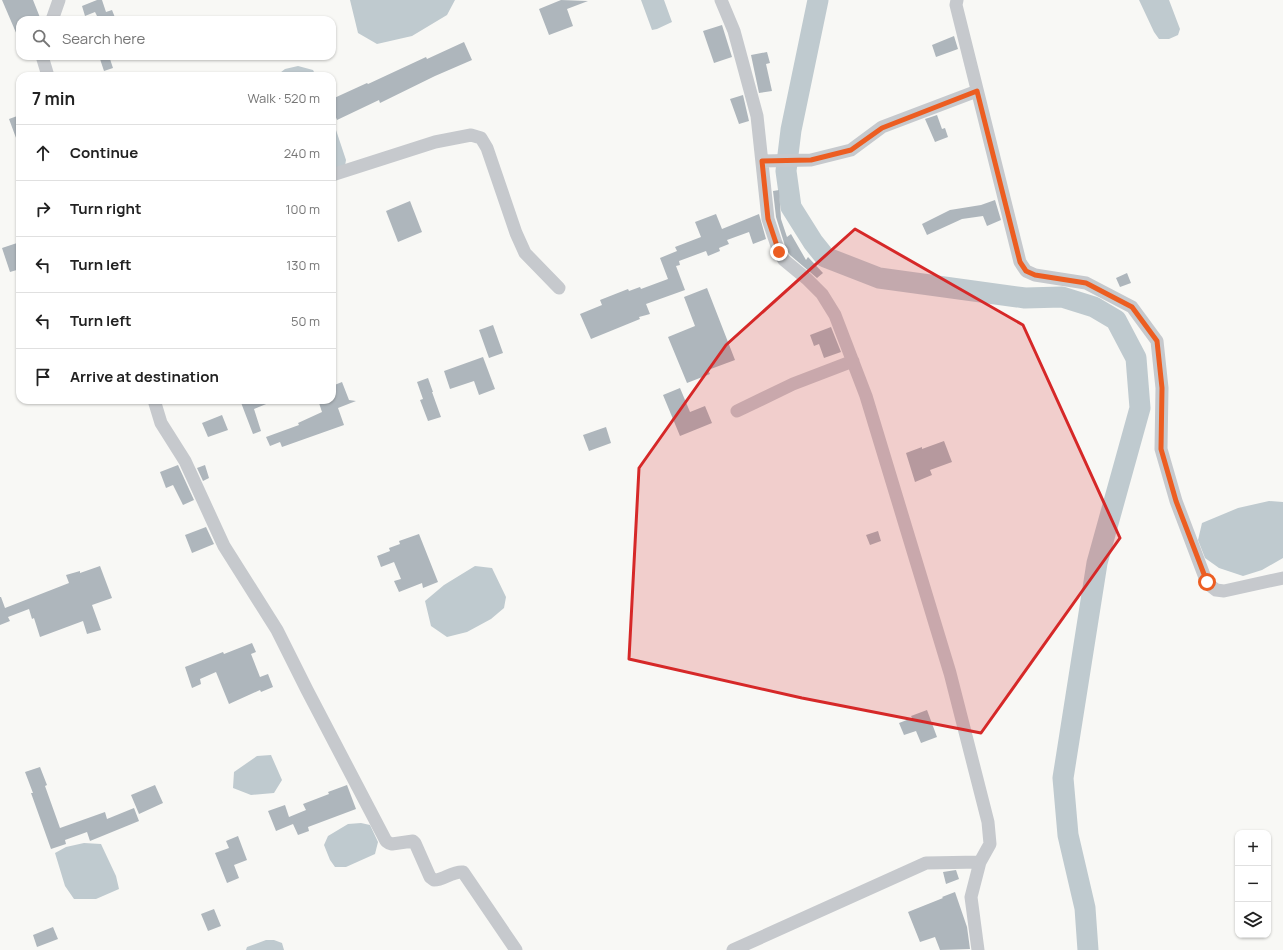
<!DOCTYPE html>
<html lang="en">
<head>
<meta charset="utf-8">
<style>
	body { margin:0; font-family:Manrope,sans-serif; background:#f6f6f6; color:#222 }
	.controls { position:absolute; right:12px; bottom:12px; display:grid; overflow:hidden; border-radius:8px; box-shadow:0 1px 3px #0004 }
	.controls button { width:36px; height:36px; display:grid; place-items:center; padding:0; border:0; border-bottom:1px solid #e0e0e0; background:#fff; color:#222; font:20px sans-serif }
	.stop { position:absolute; width:12px; height:12px; margin:-9px; border:3px solid #ec5d21; border-radius:50%; background:#fff }
	.stop.end { background:#ec5d21; border-color:#fff; box-shadow:0 1px 4px #0008 }
	.list { margin:0; padding:0; list-style:none }
	h2 { display:flex; justify-content:space-between; align-items:center; height:52px; margin:0; padding:0 16px; font-size:17px }
	h2 small { font-size:13px; font-weight:400; color:#767676 }
	.list li { display:grid; grid-template-columns:26px 1fr auto; gap:12px; align-items:center; box-sizing:border-box; height:56px; padding:0 16px; border-top:1px solid #e0e0e0 }
	.list b { display:block; font-size:15px; white-space:nowrap }
	.list em { font-size:13px; font-style:normal; color:#767676 }
	.icon { flex:none; width:22px; height:22px; fill:none; stroke:currentColor; stroke-width:2; stroke-linecap:round; stroke-linejoin:round }
	.map { position:relative; flex:none; width:1283px; height:950px; overflow:hidden }
	.search { position:absolute; background:#fff; box-shadow:0 1px 3px #0004; left:16px; top:16px; width:320px; height:44px; display:flex; align-items:center; gap:10px; box-sizing:border-box; padding:0 14px; border-radius:12px; color:#767676; font-size:15px }
	.panel { position:absolute; background:#fff; box-shadow:0 1px 3px #0004; left:16px; top:72px; width:320px; height:332px; border-radius:12px }
	.map>svg:first-child { display:block }
	.water { fill:#bfcacf }
	.lines { fill:none; stroke-linecap:round; stroke-linejoin:round }
	.river { stroke:#bfcacf; stroke-width:21 }
	.building { fill:#aeb6bc }
	.street { stroke:#c6c9cd; stroke-width:13 }
	.route { stroke:#ec5d21; stroke-width:5 }
	.marked { fill:#d62828; fill-opacity:0.2; stroke:#d62828; stroke-width:3; stroke-linejoin:round }
</style>
</head>
<body>
<div class="map">
<svg width="1283" height="950" viewBox="0 0 1283 950">
	<rect width="100%" height="100%" fill="#f8f8f5"/>
	<path class="water" d="M350,0H455L447,15L412,36L377,44L358,33Z
		M641,0H664L672,22L657,29L652,30Z
		M1139,0H1169L1180,29L1178,35L1169,39H1159L1154,32Z
		M298,66L313,70L316,76H276L285,69Z
		M332,118L346,160L345,166L332,170Z
		M1269,501L1283,502V558L1262,570L1243,576L1219,568L1205,558L1198,540L1202,523L1238,508Z
		M475,566L492,568L506,597L504,608L491,619L467,632L447,637L431,626L425,601L444,585Z
		M271,755L282,780L274,793L251,795L233,788L234,772L257,756Z
		M361,823L370,825L378,842L375,854L346,867H335L330,860L324,845L328,836L348,824Z
		M84,843L101,844L116,876L119,889L96,899H74L65,886L55,853L66,847Z
		M266,940H274L282,943L284,950H246L247,947Z"/>
	<g class="lines">
		<path class="river" d="M818,0L791,130L786,171L791,207L813,242L825,257L879,278L1025,298L1062,297L1094,307L1116,320L1136,358L1140,408L1097,563L1063,778L1068,835L1085,908L1088,950"/>
	</g>
	<path class="building" d="M2,0H33L41,20H20V42Z
		M97,0H102L106,12L112,10L116,20H87L97,16L95,12L85,16L82,6Z
		M561,0L588,1L567,9L573,26L549,35L539,9Z
		M722,25L732,57L714,63L703,31Z
		M954,36L958,49L936,57L932,45Z
		M464,42L472,60L435,76L380,103L379,100L337,120L332,108V99L367,83L368,84L426,57L427,59Z
		M767,52L770,63L766,64L772,91L759,93L751,55Z
		M99,56H109L113,68L104,71Z
		M743,95L749,121L739,124L730,99Z
		M20,115V146H19L9,119Z
		M937,115L942,129L945,128L948,137L935,142L925,119Z
		M779,190L781,219L787,237L791,234L806,260L808,257L823,273L817,278L790,255L786,249L776,217L773,191Z
		M995,200L1001,220L987,226L983,216L962,219L927,235L922,224L950,210L981,205Z
		M410,201L422,232L398,242L386,211Z
		M716,214L722,229L759,214L766,239L753,244L749,232L727,240L729,244L719,248L720,251L708,256L706,251L679,261L680,265L676,266L685,290L646,304L650,314L639,317L640,319L591,339L580,314L602,305L600,300L628,289L629,291L640,287L641,289L668,279L660,258L677,251L675,247L701,237L695,222Z
		M20,242V269L10,272L2,248Z
		M1127,273L1131,283L1120,287L1116,278Z
		M707,288L735,360L708,370L710,374L687,383L668,337L695,326L684,297Z
		M493,325L503,353L489,358L479,330Z
		M831,327L841,352L824,358L819,344L814,346L810,335Z
		M483,357L495,389L479,395L474,381L450,389L444,371Z
		M428,378L433,392H432L441,417L428,421L420,400L423,399L417,382Z
		M342,382L349,400L356,401L338,408L344,425L282,447L280,442L270,446L266,437L299,425L298,423L322,412L318,400H332V386Z
		M680,388L690,412L705,406L712,423L680,436L663,395Z
		M240,400H276L254,409L261,431L253,434Z
		M222,415L228,430L208,437L202,423Z
		M606,427L611,443L589,451L583,435Z
		M944,441L952,462L930,470L932,475L915,482L906,453L922,447V449Z
		M178,465L194,500L183,505L173,485L166,488L160,472Z
		M205,465L209,478L203,481L197,468Z
		M206,527L214,544L192,553L185,535Z
		M878,531L881,541L870,545L866,535Z
		M419,534L438,582L423,588L422,583L399,592L394,581L401,579L394,562L381,567L377,556L390,551L389,548L400,544L399,541Z
		M100,566L112,598L92,605L101,630L87,634L83,621L40,637L34,618L32,619L29,609L8,617L10,621L0,625V597H1L5,608L69,583L66,575L80,571V573Z
		M252,643L256,652L251,654L260,677L268,674L273,687L261,692L260,690L229,704L216,672L200,679L201,684L192,688L185,667L223,652L224,654Z
		M927,710L937,737L921,743L916,731L904,735L899,723L912,718L911,716Z
		M40,767L47,785L45,786L60,828L105,812L107,819L134,808L139,821L90,841L87,832L65,840L66,844L51,849L31,793H33L25,772Z
		M155,785L163,803L139,814L131,795Z
		M347,785L356,809L308,827L309,831L298,835L293,824L276,831L268,811L285,805L289,817L306,810L303,804L329,794L328,792Z
		M238,836L247,860L234,865L239,878L227,883L215,853L229,848L226,841Z
		M956,870L959,879L946,884L943,872Z
		M955,892L967,927L970,949L940,950L935,937L920,942L908,912L943,898L942,897Z
		M214,909L221,926L208,931L201,914Z
		M53,927L58,939L37,947L33,935Z"/>
	<g class="lines">
		<path class="street" d="M721,0L734,31L757,116L768,219L779,252L784,260L807,279L822,294L835,315L866,396L950,673L988,822L990,844L980,862L971,897L978,950
			M957,0L956,5L1020,262L1026,271L1035,275L1086,283L1132,307L1157,341L1162,388L1161,449L1176,501L1207,583L1216,590L1224,591L1283,578
			M52,20L59,0
			M42,56L48,76
			M762,161L811,160L851,150L882,127L977,91
			M332,175L435,142L471,135L481,138L487,148L516,233L525,253L559,288
			M154,400L161,423L185,461L224,546L277,630L307,690L386,841L389,843L392,844L413,841L415,843L430,877L434,880C444,880 452,871 463,872L516,950
			M737,411L793,384L853,361
			M733,950L926,863L980,862"/>
	</g>
	<g class="lines">
		<path class="route" d="M779,252L768,219L762,161L811,160L851,150L882,128L977,91L1020,262L1026,271L1035,275L1086,283L1132,307L1157,341L1162,388L1161,449L1176,501L1207,582"/>
	</g>
	<path class="marked" d="M855,229L1023,325L1120,538L981,733L802,698L629,659L639,468L726,345Z"/>
</svg>
<div class="controls">
<button>+</button>
<button>−</button>
<button><svg class="icon" aria-label="layers" viewBox="0 0 24 24"><path d="M12 4l9 5-9 5-9-5zM3 14l9 5 9-5"/></svg></button>
</div>
<div class="stop" style="left:1207px;top:582px"></div>
<div class="stop end" style="left:779px;top:252px"></div>
<div class="search"><svg class="icon" aria-label="search" viewBox="0 0 24 24"><circle cx="10" cy="10" r="6"/><path d="M15 15l6 6"/></svg>Search here</div>
<section class="panel">
<h2>7 min<small>Walk · 520 m</small></h2>
<ul class="list">
<li><svg class="icon" aria-label="ahead" viewBox="0 0 24 24"><path d="M12 20V5M6 11l6-6 6 6"/></svg><div><b>Continue</b></div><em>240 m</em></li>
<li><svg class="icon" aria-label="right" viewBox="0 0 24 24"><path d="M7 20v-9h11M14 6l5 5-5 5"/></svg><div><b>Turn right</b></div><em>100 m</em></li>
<li><svg class="icon" aria-label="left" viewBox="0 0 24 24"><path d="M17 20v-9H6M10 6l-5 5 5 5"/></svg><div><b>Turn left</b></div><em>130 m</em></li>
<li><svg class="icon" aria-label="left" viewBox="0 0 24 24"><path d="M17 20v-9H6M10 6l-5 5 5 5"/></svg><div><b>Turn left</b></div><em>50 m</em></li>
<li><svg class="icon" aria-label="arrive" viewBox="0 0 24 24"><path d="M6 21V4h12l-3 4 3 4H6"/></svg><div><b>Arrive at destination</b></div></li>
</ul>
</section>
</div>
</body>
</html>
